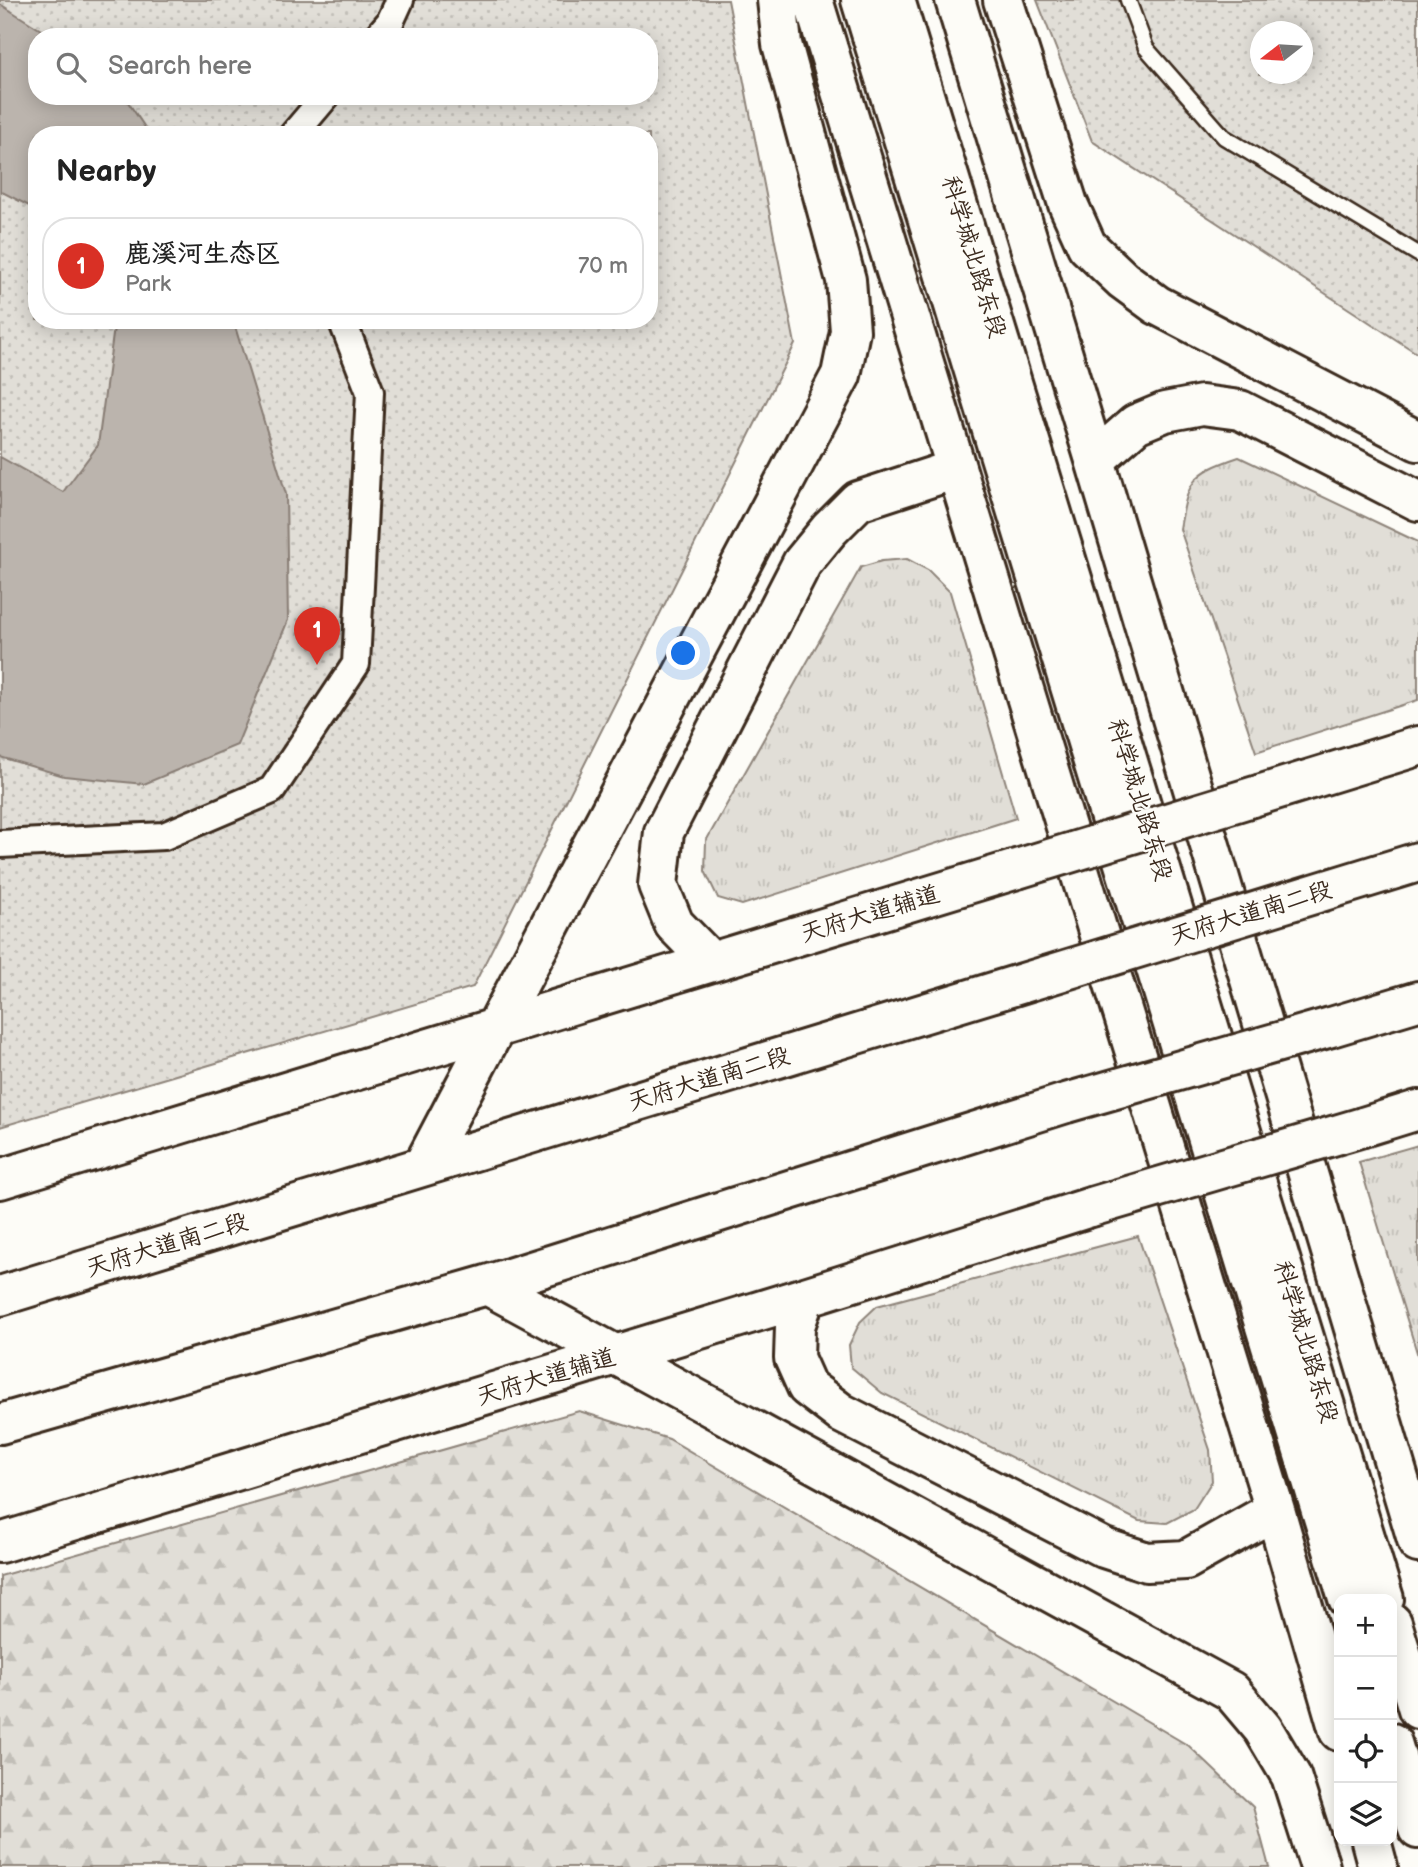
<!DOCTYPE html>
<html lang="en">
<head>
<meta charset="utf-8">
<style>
	body { margin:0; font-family:"Balsamiq Sans","LXGW WenKai TC",sans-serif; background:#f6f6f6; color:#222 }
	.controls { position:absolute; right:21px; bottom:21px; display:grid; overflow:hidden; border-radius:14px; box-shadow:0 4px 18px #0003 }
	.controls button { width:63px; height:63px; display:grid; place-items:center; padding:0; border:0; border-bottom:2px solid #e0e0e0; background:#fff; color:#222; font:35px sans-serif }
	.compass { position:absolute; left:1250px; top:21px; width:63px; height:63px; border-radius:50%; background:#fff; box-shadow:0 4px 18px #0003; rotate:253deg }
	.you { position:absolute; left:684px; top:654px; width:24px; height:24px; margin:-18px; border:5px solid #fff; border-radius:50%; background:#1a73e8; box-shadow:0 0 0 10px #1a73e833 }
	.badge { display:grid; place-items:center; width:46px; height:46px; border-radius:50%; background:#d93025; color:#fff; font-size:23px; font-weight:700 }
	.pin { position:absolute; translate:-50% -58px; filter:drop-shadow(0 2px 4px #0008) }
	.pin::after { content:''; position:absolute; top:37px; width:24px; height:21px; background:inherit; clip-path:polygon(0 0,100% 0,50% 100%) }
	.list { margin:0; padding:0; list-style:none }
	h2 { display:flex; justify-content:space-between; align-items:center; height:91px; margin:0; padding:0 28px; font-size:30px }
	h2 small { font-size:23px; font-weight:400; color:#767676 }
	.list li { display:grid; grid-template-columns:46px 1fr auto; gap:21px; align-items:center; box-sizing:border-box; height:98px; margin:0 14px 14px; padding:0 14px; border:2px solid #e0e0e0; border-radius:28px }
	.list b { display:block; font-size:26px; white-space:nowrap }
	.list p { margin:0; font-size:23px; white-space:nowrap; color:#767676 }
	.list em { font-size:23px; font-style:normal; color:#767676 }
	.icon { flex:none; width:38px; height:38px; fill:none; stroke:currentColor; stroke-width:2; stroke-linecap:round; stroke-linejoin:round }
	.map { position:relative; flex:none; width:1418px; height:1867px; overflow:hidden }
	.search { position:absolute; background:#fff; box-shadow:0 4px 18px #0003; left:28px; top:28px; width:630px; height:77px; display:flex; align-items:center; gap:18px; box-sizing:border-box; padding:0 24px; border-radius:28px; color:#767676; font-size:26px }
	.panel { position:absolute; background:#fff; box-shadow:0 4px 18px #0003; left:28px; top:126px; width:630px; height:203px; border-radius:28px }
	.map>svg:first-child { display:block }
	.grass { fill:url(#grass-tufts); stroke:#8e847a; stroke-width:2 }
	.forest { fill:url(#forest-firs); stroke:#8e847a; stroke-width:2 }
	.park { fill:url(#park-dots); stroke:#8e847a; stroke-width:2; fill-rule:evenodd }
	.water { fill:#bbb4ad; stroke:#887d74; stroke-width:2 }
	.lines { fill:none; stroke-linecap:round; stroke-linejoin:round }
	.lane-casing { stroke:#3b2a1e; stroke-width:19 }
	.street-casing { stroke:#3b2a1e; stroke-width:32 }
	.secondary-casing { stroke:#3b2a1e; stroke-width:44 }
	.highway-casing { stroke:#3b2a1e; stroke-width:44 }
	.lane { stroke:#fdfcf7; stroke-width:14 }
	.street { stroke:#fdfcf7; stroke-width:26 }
	.secondary { stroke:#fdfcf7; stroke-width:38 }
	.highway { stroke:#fdfcf7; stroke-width:38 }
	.secondary-bridge-casing { stroke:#3b2a1e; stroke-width:44; stroke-linecap:butt }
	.highway-bridge-casing { stroke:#3b2a1e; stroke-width:44; stroke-linecap:butt }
	.secondary-bridge { stroke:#fdfcf7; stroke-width:38 }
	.highway-bridge { stroke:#fdfcf7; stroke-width:38 }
	.labels { text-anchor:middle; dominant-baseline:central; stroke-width:5; stroke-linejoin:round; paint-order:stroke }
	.street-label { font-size:24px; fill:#3b2a1e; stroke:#fdfcf7 }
</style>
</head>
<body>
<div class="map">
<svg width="1418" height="1867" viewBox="0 0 1418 1867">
	<defs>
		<pattern id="grass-tufts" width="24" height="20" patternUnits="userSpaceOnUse" patternTransform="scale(1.75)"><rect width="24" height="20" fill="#e1ded7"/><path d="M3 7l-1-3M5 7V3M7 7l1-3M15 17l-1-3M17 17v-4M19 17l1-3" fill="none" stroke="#c2bfb8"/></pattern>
		<pattern id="forest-firs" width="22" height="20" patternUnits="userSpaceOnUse" patternTransform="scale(1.75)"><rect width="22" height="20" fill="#e1ded7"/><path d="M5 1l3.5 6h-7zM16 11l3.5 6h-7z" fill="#c2bfb8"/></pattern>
		<pattern id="park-dots" width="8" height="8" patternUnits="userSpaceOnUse" patternTransform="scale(1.75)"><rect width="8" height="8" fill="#e1ded7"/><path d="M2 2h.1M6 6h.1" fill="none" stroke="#c2bfb8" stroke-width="1.8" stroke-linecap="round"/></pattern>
	</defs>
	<rect width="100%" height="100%" fill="#fdfcf7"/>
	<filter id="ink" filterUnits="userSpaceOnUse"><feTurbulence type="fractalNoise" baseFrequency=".0143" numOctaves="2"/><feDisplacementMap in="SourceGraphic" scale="14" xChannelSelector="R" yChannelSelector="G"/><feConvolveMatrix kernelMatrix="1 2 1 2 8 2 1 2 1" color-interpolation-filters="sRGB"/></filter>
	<g filter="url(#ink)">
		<path class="grass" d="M1239,457L1418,542V700L1256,752L1180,529C1188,481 1191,473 1239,457Z
			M907,559L928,570L950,592L1016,818L742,905L718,898L705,871L706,841L861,567L882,561Z
			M1418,1145V1356L1359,1162Z
			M1138,1236L1210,1450L1212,1481L1194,1509L1167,1523L1139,1521L882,1393L851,1367L849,1345L860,1322L877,1306Z"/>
		<path class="forest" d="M579,1411L669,1439L1189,1746L1253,1807L1269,1867H0V1576Z"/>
		<path class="park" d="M0,0H728L795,344L473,987L0,1127ZM37,37H649V96H37ZM37,135H649V320H37Z
			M1037,0H1418V354L1092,141ZM1260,32H1302V74H1260Z"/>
		<path class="water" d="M0,4L52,37H37V96H124L150,135H37V210L0,191Z
			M115,320H233L286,494L288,620L237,745L144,784L64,776L0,757V457L63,492L98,445Z"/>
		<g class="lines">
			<defs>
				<path id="lane" d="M1128,0L1146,48L1224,137L1418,254"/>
				<path id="street" d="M377,37L390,22L400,0
					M293,135L326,96
					M0,844L164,836L272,790L356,664L370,392L342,320"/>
				<path id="secondary" d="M813,0L1275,1510L1339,1731
					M861,0L1348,1599
					M895,0L1384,1599
					M955,0L1095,460L1418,1543
					M1003,0L1068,204L1087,246L1123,280L1157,305L1418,441
					M1095,460L1136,424L1165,412L1202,405L1240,410L1418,501
					M1262,794L1418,746
					M711,962L674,924L658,885L664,832L802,563L829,530L858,501L956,469
					M496,1027L841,375L850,331L846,280L782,44L777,0
					M1363,1127L1418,1110
					M0,1179L1017,869
					M805,1297L795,1326L794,1358L807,1387L841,1413L1104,1548L1147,1562L1186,1560L1275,1510
					M616,1355L1231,1691L1263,1729L1291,1776L1320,1867
					M0,1543L805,1297L1091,1207
					M1392,1623L1418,1709
					M1392,1743L1418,1829
					M1371,1841L1378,1867"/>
				<path id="highway" d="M1294,900L1418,862
					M1331,1027L1418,1001
					M423,1166L496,1027
					M487,1285L616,1355
					M0,1296L1046,976
					M0,1424L487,1285L1066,1103"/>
			</defs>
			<use href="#lane" class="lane-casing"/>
			<use href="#street" class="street-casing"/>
			<use href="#secondary" class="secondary-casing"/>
			<use href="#highway" class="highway-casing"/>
			<use href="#lane" class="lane"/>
			<use href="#street" class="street"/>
			<use href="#secondary" class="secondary"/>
			<use href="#highway" class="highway"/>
			<defs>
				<path id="secondary-bridge" d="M1017,869L1262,794
					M1091,1207L1363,1127"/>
				<path id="highway-bridge" d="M1046,976L1294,900
					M1066,1103L1331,1027"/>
			</defs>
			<use href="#secondary-bridge" class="secondary-bridge-casing"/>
			<use href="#highway-bridge" class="highway-bridge-casing"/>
			<use href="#secondary-bridge" class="secondary-bridge"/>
			<use href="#highway-bridge" class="highway-bridge"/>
		</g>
	</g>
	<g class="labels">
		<g class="street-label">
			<text transform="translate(974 257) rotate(73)">科学城北路东段</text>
			<text transform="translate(1140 800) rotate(73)">科学城北路东段</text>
			<text transform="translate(1251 913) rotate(-17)">天府大道南二段</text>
			<text transform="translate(870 914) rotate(-17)">天府大道辅道</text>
			<text transform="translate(709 1079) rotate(-17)">天府大道南二段</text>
			<text transform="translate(167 1245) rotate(-17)">天府大道南二段</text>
			<text transform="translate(1306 1342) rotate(73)">科学城北路东段</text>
			<text transform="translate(546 1377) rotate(-17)">天府大道辅道</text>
		</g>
	</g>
</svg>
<div class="controls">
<button>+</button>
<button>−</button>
<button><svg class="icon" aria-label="locate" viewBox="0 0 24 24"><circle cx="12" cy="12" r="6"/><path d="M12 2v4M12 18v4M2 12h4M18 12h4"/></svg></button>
<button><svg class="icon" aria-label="layers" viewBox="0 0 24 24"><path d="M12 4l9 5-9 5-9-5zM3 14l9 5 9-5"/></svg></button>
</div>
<svg class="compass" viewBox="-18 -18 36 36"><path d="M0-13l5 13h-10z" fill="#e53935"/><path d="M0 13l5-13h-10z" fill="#767676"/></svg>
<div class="you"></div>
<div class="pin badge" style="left:317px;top:665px">1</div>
<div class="search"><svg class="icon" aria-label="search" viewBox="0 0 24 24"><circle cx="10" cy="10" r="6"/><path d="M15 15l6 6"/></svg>Search here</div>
<section class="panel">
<h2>Nearby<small></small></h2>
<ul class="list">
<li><span class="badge">1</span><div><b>鹿溪河生态区</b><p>Park</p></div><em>70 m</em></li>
</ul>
</section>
</div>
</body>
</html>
